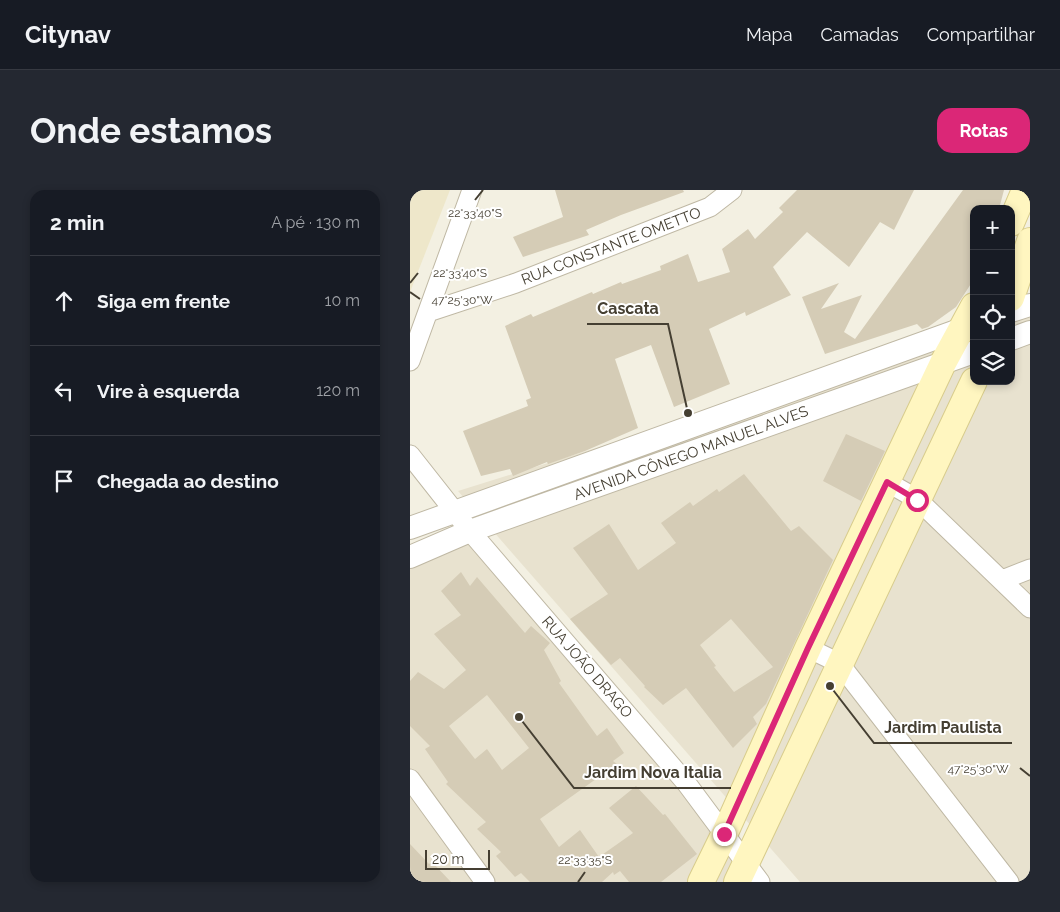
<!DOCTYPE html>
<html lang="pt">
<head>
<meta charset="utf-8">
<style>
	body { margin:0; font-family:Raleway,sans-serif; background:#242831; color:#f1f3f6 }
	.controls { position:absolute; right:15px; top:15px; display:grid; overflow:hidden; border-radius:10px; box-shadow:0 2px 8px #0003 }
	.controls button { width:45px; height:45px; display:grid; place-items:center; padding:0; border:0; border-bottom:1px solid #363941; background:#171b24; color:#f1f3f6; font:25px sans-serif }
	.scale { position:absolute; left:15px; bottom:12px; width:65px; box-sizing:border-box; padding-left:5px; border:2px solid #453f32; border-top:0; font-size:14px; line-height:18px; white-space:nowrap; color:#453f32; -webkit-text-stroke:4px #fff; paint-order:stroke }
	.stop { position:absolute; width:15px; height:15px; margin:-11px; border:4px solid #db2777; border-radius:50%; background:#fff }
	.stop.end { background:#db2777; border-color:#fff; box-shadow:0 1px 5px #0008 }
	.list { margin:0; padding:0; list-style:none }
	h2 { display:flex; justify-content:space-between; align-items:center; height:65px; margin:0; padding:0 20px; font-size:21px }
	h2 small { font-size:16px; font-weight:400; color:#9ea1a6 }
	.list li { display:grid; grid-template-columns:32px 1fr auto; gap:15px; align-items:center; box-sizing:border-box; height:90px; padding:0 20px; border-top:1px solid #363941 }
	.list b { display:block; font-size:19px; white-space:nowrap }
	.list em { font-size:16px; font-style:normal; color:#9ea1a6 }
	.icon { flex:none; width:28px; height:28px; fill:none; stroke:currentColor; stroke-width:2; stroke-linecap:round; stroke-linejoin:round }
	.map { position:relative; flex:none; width:620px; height:692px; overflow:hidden; border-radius:15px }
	header { display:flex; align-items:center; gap:30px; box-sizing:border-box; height:70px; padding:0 25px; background:#171b24; border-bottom:1px solid #363941 }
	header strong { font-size:24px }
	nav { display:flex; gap:28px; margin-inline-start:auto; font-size:18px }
	.intro { display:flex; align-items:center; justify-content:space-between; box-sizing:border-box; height:120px; padding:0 30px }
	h1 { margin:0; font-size:35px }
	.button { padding:12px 22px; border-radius:15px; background:#db2777; color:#fff; font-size:18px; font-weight:700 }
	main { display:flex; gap:30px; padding:0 30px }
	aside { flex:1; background:#171b24; border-radius:15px; box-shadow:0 2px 8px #0003 }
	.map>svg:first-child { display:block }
	.residential { fill:#e8e2cf }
	.education { fill:#eee7ca }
	.building { fill:#d5ccb6; fill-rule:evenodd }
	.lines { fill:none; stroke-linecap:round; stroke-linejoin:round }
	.minor-casing { stroke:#bfb8a4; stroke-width:21 }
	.tertiary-casing { stroke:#bfb8a4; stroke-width:24 }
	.secondary-casing { stroke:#d8cc8c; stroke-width:28 }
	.minor { stroke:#fff; stroke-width:19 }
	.tertiary { stroke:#fff; stroke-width:22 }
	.secondary { stroke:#fff6c0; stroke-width:26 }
	.route { stroke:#db2777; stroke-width:6 }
	.ticks { fill:none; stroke:#453f32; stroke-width:2 }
	.labels { text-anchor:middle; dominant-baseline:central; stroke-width:4; stroke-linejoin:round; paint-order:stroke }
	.street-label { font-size:15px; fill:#453f32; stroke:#fff }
	.ticks-label { font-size:12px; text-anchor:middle; fill:#453f32; stroke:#fff; stroke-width:4; stroke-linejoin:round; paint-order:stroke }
	.leader { fill:none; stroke:#453f32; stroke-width:2 }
	.callout-dot { fill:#453f32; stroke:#fff; stroke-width:2 }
	.callout-label { font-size:16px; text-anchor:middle; font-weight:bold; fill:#453f32; stroke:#fff; stroke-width:4; stroke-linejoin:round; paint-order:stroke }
</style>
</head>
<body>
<header>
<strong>Citynav</strong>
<nav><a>Mapa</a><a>Camadas</a><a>Compartilhar</a></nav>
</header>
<div class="intro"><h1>Onde estamos</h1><a class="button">Rotas</a></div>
<main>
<aside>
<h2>2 min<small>A pé · 130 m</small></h2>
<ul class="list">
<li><svg class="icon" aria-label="ahead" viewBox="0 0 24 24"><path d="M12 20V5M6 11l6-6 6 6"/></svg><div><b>Siga em frente</b></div><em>10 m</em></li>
<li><svg class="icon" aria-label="left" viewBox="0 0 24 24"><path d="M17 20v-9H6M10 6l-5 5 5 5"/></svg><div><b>Vire à esquerda</b></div><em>120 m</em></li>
<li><svg class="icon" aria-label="arrive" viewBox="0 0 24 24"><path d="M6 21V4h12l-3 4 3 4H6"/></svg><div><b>Chegada ao destino</b></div></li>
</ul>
</aside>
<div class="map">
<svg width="620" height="692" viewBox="0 0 620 692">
	<rect width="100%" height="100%" fill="#f3f0e2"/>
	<path class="residential" d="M620,122V692H390L48,301L564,140V191H601V128Z
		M60,341L360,692H0V362Z"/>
	<path class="education" d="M0,0H40L0,102Z"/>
	<path class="building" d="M145,0H273L274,2L211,25L176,40L179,45L113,67L103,47L153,27Z
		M387,0H504L484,40L470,32L439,77L397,42L363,77L381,105L336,126L335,122L299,139L320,194L264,217L241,155L205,169L228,238L175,261L138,274L137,272L103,286L100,279L71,286L53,241L118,216L116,210L121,208L95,136L121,124L123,127L182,102L183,104L211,92L212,94L251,80L250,76L278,64L288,92L320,82L312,59L338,39L345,49L373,22L369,18Z
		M553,0H594L589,19H564V89L546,117L518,137L512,139L507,134L415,164L392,107L429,93L411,119L452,105L434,142L445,149Z
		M436,244L475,261L451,311L413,291Z
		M334,284L381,341L389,336L423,370L356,514L343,527L347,534L323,558L276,498L253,515L234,497L235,496L210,468L201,475L160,429L198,404L163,358L199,334L228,380L266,353L251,333L280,312L283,316L307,299L309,302ZM321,429L363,477L324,502L304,477L306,476L290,455Z
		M51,382L60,396L67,387L115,443L121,436L140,453L134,460L151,491L149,493L187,546L197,538L214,563L203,571L207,574L130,629L149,657L170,640L189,667L223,643L199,618L226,596L253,625L255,624L287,664L251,692H219L210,681L204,685L203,682L192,692H120L111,683L105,687L86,666L91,662L67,639L76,632L36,594L38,592L15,559L20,556L0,536V491L8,482L34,499L56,480L24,444L51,425L31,401ZM77,505L119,558L92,580L77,559L65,569L39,536Z
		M0,654L19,674L22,672L41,692H0Z"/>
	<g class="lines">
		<defs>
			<path id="minor" d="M18,122L106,93L300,17L322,0
				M0,171L62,0
				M0,265L60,341L277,594L350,692
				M477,292L507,309L620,418
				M592,390L620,379
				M398,458L429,473L599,692
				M0,589L75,692"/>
			<path id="tertiary" d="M601,121L620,115
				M601,149L620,142
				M0,338L560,136
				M0,367L60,341L564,162"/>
			<path id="secondary" d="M601,33L615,0
				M601,108L620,51
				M291,692L314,645L398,458L533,173L564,116
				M327,692L564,191"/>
		</defs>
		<use href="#minor" class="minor-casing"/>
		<use href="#tertiary" class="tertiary-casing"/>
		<use href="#secondary" class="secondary-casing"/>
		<use href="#minor" class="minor"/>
		<use href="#tertiary" class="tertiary"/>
		<use href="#secondary" class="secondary"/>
	</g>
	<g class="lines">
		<path class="route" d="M314,644L398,458L477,292L507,310"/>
	</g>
	<path class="ticks" d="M65,10L73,0M0,93L8,83M0,102L10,109M610,578L620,586M168,692L175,682"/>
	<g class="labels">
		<g class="street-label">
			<text transform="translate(201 56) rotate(-21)">RUA CONSTANTE OMETTO</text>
			<text transform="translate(281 263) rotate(-20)">AVENIDA CÔNEGO MANUEL ALVES</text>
			<text transform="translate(177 477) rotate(49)">RUA JOÃO DRAGO</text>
		</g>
	</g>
	<g class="ticks-label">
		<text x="65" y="27">22°33'40"S</text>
		<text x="50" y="87">22°33'40"S</text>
		<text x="52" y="114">47°25'30"W</text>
		<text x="568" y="583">47°25'30"W</text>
		<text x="175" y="674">22°33'35"S</text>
	</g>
	<path class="leader" d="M278 223L258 134H177M420 496L464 553H602M109 527L164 598H321"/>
	<g class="callout-dot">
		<circle cx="278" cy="223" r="5"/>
		<circle cx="420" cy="496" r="5"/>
		<circle cx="109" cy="527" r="5"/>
	</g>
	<g class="callout-label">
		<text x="218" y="124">Cascata</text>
		<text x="533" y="543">Jardim Paulista</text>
		<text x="243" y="588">Jardim Nova Italia</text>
	</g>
</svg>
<div class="controls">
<button>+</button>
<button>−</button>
<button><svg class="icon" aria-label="locate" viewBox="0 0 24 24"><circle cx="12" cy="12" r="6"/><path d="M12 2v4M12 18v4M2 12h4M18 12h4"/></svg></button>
<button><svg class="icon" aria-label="layers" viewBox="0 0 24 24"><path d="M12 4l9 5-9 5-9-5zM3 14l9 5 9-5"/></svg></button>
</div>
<div class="scale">20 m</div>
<div class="stop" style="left:507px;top:310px"></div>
<div class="stop end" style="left:314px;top:644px"></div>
</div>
</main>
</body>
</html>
